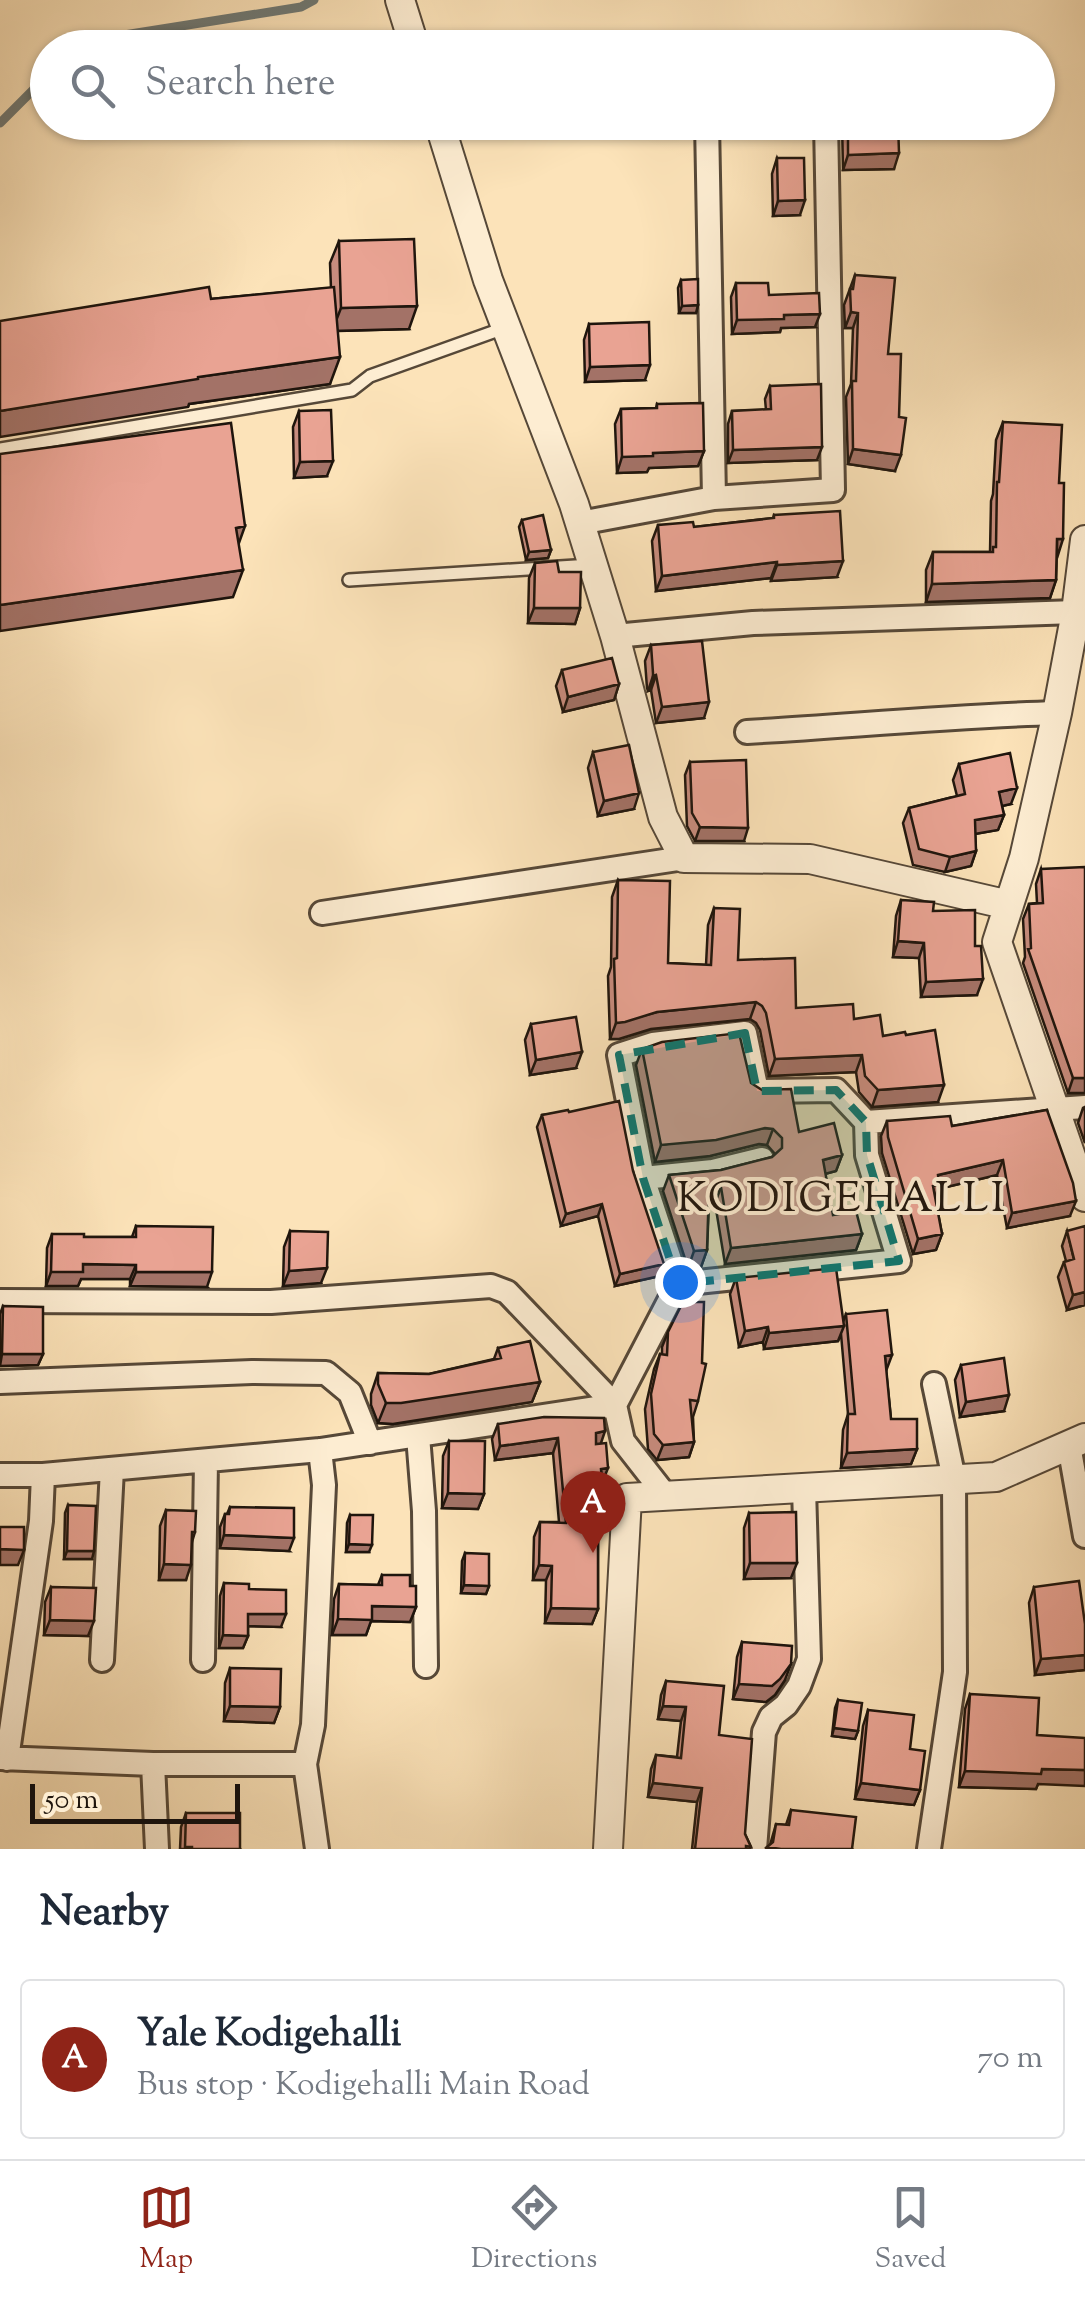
<!DOCTYPE html>
<html lang="en">
<head>
<meta charset="utf-8">
<style>
	body { margin:0; font-family:"Sorts Mill Goudy",serif; background:#f2f2f3; color:#1f2937 }
	.scale { position:absolute; left:30px; bottom:25px; width:210px; box-sizing:border-box; padding-left:10px; border:5px solid #1f150d; border-top:0; font-size:28px; line-height:35px; white-space:nowrap; color:#1f150d; -webkit-text-stroke:8px #fdedd2; paint-order:stroke }
	.you { position:absolute; left:680px; top:1282px; width:35px; height:35px; margin:-25px; border:8px solid #fff; border-radius:50%; background:#1a73e8; box-shadow:0 0 0 15px #1a73e833 }
	.badge { display:grid; place-items:center; width:65px; height:65px; border-radius:50%; background:#8f2418; color:#fff; font-size:32px; font-weight:700 }
	.pin { position:absolute; translate:-50% -82px; filter:drop-shadow(0 2px 5px #0008) }
	.pin::after { content:''; position:absolute; top:52px; width:35px; height:30px; background:inherit; clip-path:polygon(0 0,100% 0,50% 100%) }
	.list { margin:0; padding:0; list-style:none }
	h2 { display:flex; justify-content:space-between; align-items:center; height:130px; margin:0; padding:0 40px; font-size:42px }
	h2 small { font-size:32px; font-weight:400; color:#747a83 }
	.list li { display:grid; grid-template-columns:65px 1fr auto; gap:30px; align-items:center; box-sizing:border-box; height:160px; margin:0 20px 20px; padding:0 20px; border:2px solid #e0e1e3; border-radius:10px }
	.list b { display:block; font-size:38px; white-space:nowrap }
	.list p { margin:0; font-size:32px; white-space:nowrap; color:#747a83 }
	.list em { font-size:32px; font-style:normal; color:#747a83 }
	.icon { flex:none; width:55px; height:55px; fill:none; stroke:currentColor; stroke-width:2; stroke-linecap:round; stroke-linejoin:round }
	.map { position:relative; flex:none; width:1085px; height:1849px; overflow:hidden }
	.search { position:absolute; background:#fff; box-shadow:0 2px 8px #0004; left:30px; right:30px; top:30px; height:110px; display:flex; align-items:center; gap:25px; box-sizing:border-box; padding:0 35px; border-radius:55px; color:#747a83; font-size:38px }
	.sheet { height:310px; background:#fff }
	nav { display:flex; justify-content:space-around; align-items:center; box-sizing:border-box; height:140px; border-top:2px solid #e0e1e3; background:#fff; font-size:28px; color:#747a83 }
	nav a { display:grid; justify-items:center; gap:5px }
	nav .on { color:#8f2418 }
	.map>svg:first-child { display:block }
	.lines { fill:none; stroke-linecap:round; stroke-linejoin:round }
	.stream { stroke:#6f7975; stroke-width:9 }
	.service-casing { stroke:#564838; stroke-width:16 }
	.minor-casing { stroke:#564838; stroke-width:28 }
	.tertiary-casing { stroke:#564838; stroke-width:32 }
	.service { stroke:#fdedd2; stroke-width:11 }
	.minor { stroke:#fdedd2; stroke-width:22 }
	.tertiary { stroke:#fdedd2; stroke-width:28 }
	.wall { fill:#c88c7e; stroke:#1f150d; stroke-width:2.5 }
	.shaded-wall { fill:#a37267; stroke:#1f150d; stroke-width:2.5 }
	.building { fill:#e9a393; stroke:#1f150d; stroke-width:2.5 }
	.marked { fill:#0f766e; fill-opacity:0.2; stroke:#0f766e; stroke-width:8; stroke-dasharray:20 12; stroke-linejoin:round }
	.labels { text-anchor:middle; dominant-baseline:central; stroke-width:8; stroke-linejoin:round; paint-order:stroke }
	.neighbourhood-label { font-size:42px; letter-spacing:2.5px; fill:#1f150d; stroke:#fdedd2 }
</style>
</head>
<body>
<div class="map">
<svg width="1085" height="1849" viewBox="0 0 1085 1849">
	<rect width="100%" height="100%" fill="#fce3b9"/>
	<filter id="stains"><feTurbulence type="fractalNoise" baseFrequency=".002" numOctaves="4"/><feColorMatrix values="0 0 0 0 .2 0 0 0 0 .09 0 0 0 0 .02 0 0 0 .5 -.17"/></filter>
	<radialGradient id="worn" r=".72"><stop offset=".6" stop-color="#630" stop-opacity="0"/><stop offset="1" stop-color="#630" stop-opacity=".3"/></radialGradient>
	<g class="lines">
		<path class="stream" d="M75,48L80,42L301,7L314,0
			M0,123L48,75"/>
		<defs>
			<path id="service" d="M0,449L352,390L370,376L507,327
				M349,580L591,565"/>
			<path id="minor" d="M707,122L714,498
				M580,523L714,498L833,490L826,122
				M615,636L753,623L1076,612
				M747,732C850,726 953,716 1057,713
				M322,913L684,858
				M866,1122L1085,1107
				M643,1178L678,1284
				M0,1301L271,1302L491,1286L507,1292L615,1405L623,1441L666,1496
				M0,1382L252,1372L326,1373L350,1393L370,1443
				M418,1436L424,1511L426,1666
				M1069,1445L1085,1536
				M0,1475H43L320,1450L615,1405L678,1284L899,1261L867,1155L866,1122L836,1090L757,1091L745,1033L653,1044L619,1055L643,1178L713,1171L762,1159
				M102,1660L112,1469
				M203,1660L206,1461
				M0,1758L153,1764H305
				M7,1759L41,1521L43,1475
				M153,1764L157,1849
				M317,1849L305,1764L313,1725L324,1485L320,1450
				M755,1849L764,1732L771,1717L786,1705L799,1686L809,1659L804,1488
				M929,1849L955,1672L954,1479L934,1384"/>
			<path id="tertiary" d="M400,0L415,48
				M439,122L488,280L574,504L615,636L663,817L684,858L810,859L1009,905
				M1085,540L1076,612L1057,713L1024,858L997,942L1085,1197
				M608,1849L627,1498L996,1477L1085,1438"/>
		</defs>
		<use href="#service" class="service-casing"/>
		<use href="#minor" class="minor-casing"/>
		<use href="#tertiary" class="tertiary-casing"/>
		<use href="#service" class="service"/>
		<use href="#minor" class="minor"/>
		<use href="#tertiary" class="tertiary"/>
	</g>
	<path class="wall" d="M842,122H898L894,169L843,170Z
		M777,158L800,215L773,216L772,174Z
		M339,241L409,329L338,331L330,384L189,404L188,407L211,299L331,288L330,263Z
		M855,275L888,354L895,471L848,464L846,397L851,384L853,328H845L844,305Z
		M681,280L698,305L696,313H679L678,288Z
		M736,283L769,295L815,327L781,328L780,332L732,334L731,297Z
		M589,324L645,380L585,382L584,340Z
		M770,386L817,460L728,463V424L732,411L766,410L765,399Z
		M657,404L704,451L698,466L649,468L647,472L617,473L615,424L621,409L656,408Z
		M299,411L327,476L294,478L293,427Z
		M1003,422L1059,483L1056,580L1050,598L926,602V570L933,552H990L991,501L993,494L996,440Z
		M774,515L837,577L771,581V578L656,591L652,541L658,525L694,527L773,518Z
		M522,520L551,550L548,558L526,560L519,527Z
		M535,563L559,572L580,608L575,624L528,623L529,578Z
		M651,645L704,718L656,723L651,690L648,691L647,688L645,661Z
		M562,670L619,684L614,700L563,712L556,686Z
		M593,752L634,809L598,816L588,768Z
		M690,762L744,841H695L687,826L685,775Z
		M959,764L1011,804L1002,806L1004,815L998,830L975,834L976,851L971,866L945,872L913,865L903,823L909,808L957,796L953,780Z
		M1041,869L1085,1093H1068L1023,963L1025,957L1023,919L1029,904L1037,903L1036,884Z
		M618,880L668,963L706,965L708,925L714,908L738,960L796,1008L854,1019L883,1036L906,1035L938,1102L872,1107L859,1092L856,1072L769,1076L760,1030L756,1023L750,1019L651,1029L619,1039H610L608,976L611,967L612,897Z
		M901,900L933,911L975,946L977,995L921,997L919,958L893,957L896,916Z
		M531,1024L576,1068L530,1075L525,1040Z
		M642,1049L751,1083L799,1132L842,1155L836,1171L825,1174L833,1215L862,1234L856,1250L725,1264L715,1203L709,1204L707,1250L701,1267L688,1268L663,1191L669,1175L721,1170L772,1157L775,1154L767,1145L759,1144L710,1156L655,1162L636,1065Z
		M1085,1107V1143L1078,1123L1083,1108Z
		M1047,1110L1070,1216L1007,1228L997,1175L938,1189L935,1197L942,1234L936,1250L913,1254L882,1153L881,1136L887,1121L952,1126Z
		M569,1112L633,1171L660,1276L615,1286L598,1216L561,1226L537,1127L542,1115Z
		M136,1226L207,1287L130,1286V1279H81L78,1286H46L47,1248L52,1234L84,1237H132Z
		M290,1231L321,1283L283,1286L284,1247Z
		M1067,1231L1085,1305L1067,1310L1058,1277L1064,1262L1066,1261L1062,1246Z
		M736,1278L843,1322L846,1314L886,1370L891,1419L917,1449L911,1464L841,1468L843,1430L848,1414L841,1334L838,1341L764,1349L763,1342L739,1347L730,1294Z
		M3,1306L43,1354L38,1365L0,1366V1314Z
		M668,1332L698,1401L693,1417L694,1442L689,1457L657,1460L648,1449L645,1409L654,1369L660,1354H662V1347Z
		M498,1348L540,1382L532,1402L393,1424L378,1423L371,1405V1394L378,1373L429,1374L494,1359Z
		M961,1365L1004,1411L960,1417L955,1380Z
		M498,1424L601,1444L602,1483L598,1514V1609L592,1624L545,1623L546,1580H533L534,1537L540,1522H559L553,1453L495,1460L492,1439Z
		M449,1441L484,1494L478,1509L442,1508L443,1456Z
		M68,1505L92,1559H64L65,1513Z
		M230,1507L289,1551L220,1548V1527L225,1514H227Z
		M166,1510L195,1532L192,1542L186,1580H159L160,1526Z
		M749,1513L791,1578L744,1579V1528Z
		M350,1515L369,1552H346L347,1523Z
		M465,1553L489,1586L486,1594L461,1593L462,1561Z
		M382,1575L416,1607L410,1622L371,1621L366,1635H332L334,1599L339,1584L378,1585Z
		M224,1583L249,1589L281,1627L248,1626V1636L243,1648H219L220,1596Z
		M51,1587L88,1636L44,1635L45,1602Z
		M1034,1587L1085,1624V1670L1035,1675L1029,1603Z
		M742,1642L785,1680L775,1695L766,1702L733,1699L737,1657Z
		M230,1668L280,1707L274,1723L224,1721L225,1683Z
		M666,1681L719,1735L745,1834L751,1847L750,1849H692L697,1802L648,1797L651,1769L656,1755L677,1757L681,1721L658,1719L661,1695Z
		M970,1694L1037,1735L1038,1784L1036,1789L959,1787L965,1709Z
		M838,1700L858,1731L855,1739L832,1736L835,1708Z
		M868,1710L910,1749L920,1790L914,1805L855,1799L863,1726Z
		M791,1810L852,1849H766L770,1845L776,1824L786,1825Z
		M186,1813L240,1849H180L181,1827Z"/>
	<path class="shaded-wall" d="M899,153L894,169L843,170L848,155Z
		M805,200L800,215L773,216L778,201Z
		M698,305L696,313H679L682,306Z
		M417,306L409,329L332,331L341,308Z
		M851,312L858,313L853,328H845Z
		M820,314L815,327L781,328L780,332L732,334L737,320L784,315Z
		M340,357L330,384L189,404L188,407L0,437V411L198,377Z
		M650,365L645,380L585,382L590,367Z
		M822,447L817,460L728,463L733,450Z
		M853,449L901,455L895,471L848,464Z
		M704,451L698,466L649,468L647,472L617,473L622,457L653,453Z
		M333,461L327,476L294,478L300,462Z
		M245,526L235,554L236,528Z
		M1057,539H1063L1057,558Z
		M551,550L548,558L526,560L529,552Z
		M843,561L837,577L771,581L777,565Z
		M777,562L771,578L656,591L662,576Z
		M243,570L233,597L0,631V605Z
		M1056,580L1050,598L926,602L932,584Z
		M534,608H580L575,624L528,623Z
		M656,675L651,690L648,691L653,676Z
		M619,684L614,700L563,712L568,697Z
		M709,702L704,718L656,723L662,707Z
		M1017,788L1011,804L993,808L999,792Z
		M639,793L634,809L598,816L604,801Z
		M1004,815L998,830L969,835L975,820Z
		M700,827L748,828L744,841H695Z
		M976,851L971,866L945,872L950,857Z
		M898,941L924,943L919,958L893,957Z
		M983,979L977,995L921,997L926,982Z
		M756,1002L750,1019L651,1029L619,1039H610L616,1023L657,1012Z
		M582,1052L576,1068L530,1075L536,1060Z
		M862,1055L856,1072L769,1076L775,1059Z
		M1073,1078H1085V1093H1068Z
		M944,1085L938,1102L872,1107L878,1090Z
		M765,1128L773,1129L767,1145L759,1144L710,1156L655,1162L661,1145Z
		M842,1155L836,1171L817,1176L823,1160Z
		M1003,1160L997,1175L938,1189L934,1200L927,1201L938,1175Z
		M721,1187L715,1203L703,1204L709,1188Z
		M1076,1201L1070,1216L1007,1228L1012,1213Z
		M602,1204L598,1216L561,1226L566,1214Z
		M862,1234L856,1250L725,1264L731,1248Z
		M942,1234L936,1250L913,1254L918,1239Z
		M707,1250L701,1267L688,1268L694,1251Z
		M83,1264L136,1265L130,1279H81L78,1286H46L51,1272Z
		M664,1264L660,1276L615,1286L620,1274Z
		M327,1268L321,1283L283,1286L289,1271Z
		M136,1272H212L207,1287L130,1286Z
		M1085,1292V1305L1067,1310L1073,1295Z
		M844,1326L838,1341L764,1349L769,1333Z
		M768,1327L763,1342L739,1347L745,1331Z
		M2,1354H43L38,1365L0,1366Z
		M892,1355L886,1371L885,1356Z
		M540,1382L532,1402L393,1424L378,1423L386,1403Z
		M1009,1395L1004,1411L960,1417L966,1402Z
		M605,1431L600,1446L591,1447L596,1433Z
		M558,1438L553,1453L495,1460L500,1446Z
		M694,1442L689,1457L657,1460L663,1445Z
		M917,1449L911,1464L841,1468L847,1453Z
		M608,1468L602,1483L601,1469Z
		M448,1493L484,1494L478,1509L442,1508Z
		M224,1535L294,1538L289,1551L220,1548Z
		M349,1544L372,1545L369,1552H346Z
		M0,1549L24,1550L18,1565H0Z
		M67,1551H94L92,1559H64Z
		M750,1563H797L791,1578L744,1579Z
		M164,1564L191,1565L186,1580H159Z
		M539,1565L552,1566L546,1580H533Z
		M464,1585L489,1586L486,1594L461,1593Z
		M372,1606L416,1607L410,1622L371,1621L366,1635H332L338,1619Z
		M551,1608L598,1609L592,1624L545,1623Z
		M248,1614H286L281,1627L244,1626Z
		M50,1620L94,1621L88,1636L44,1635Z
		M223,1635L248,1636L243,1648H219Z
		M1085,1655V1670L1035,1675L1041,1659Z
		M791,1664L785,1680L775,1695L766,1702L733,1699L739,1684Z
		M230,1706L280,1707L274,1723L224,1721Z
		M663,1706L686,1707L681,1721L658,1719Z
		M834,1728L858,1731L855,1739L832,1736Z
		M1042,1769L1085,1770V1786L1038,1784L1036,1789L959,1787L965,1771Z
		M653,1783L702,1788L697,1802L648,1797Z
		M861,1783L920,1790L914,1805L855,1799Z"/>
	<path class="building" d="M848,122H898L899,153L848,155Z
		M777,158H804L805,200L778,201Z
		M414,239L417,306L341,308L339,241Z
		M855,275L895,278L888,354H901L899,417L906,418L901,455L853,449L852,381H856L858,313L851,312L850,289H853Z
		M698,279V305L682,306L681,280Z
		M736,283H768L769,295L819,293L820,314L784,315V319L737,320Z
		M209,287L211,299L334,287L340,357L198,377V379L0,411V321Z
		M649,322L650,365L590,367L589,324Z
		M821,384L822,447L733,450L732,411L771,409L770,386Z
		M703,403L704,451L653,453V456L622,457L621,409L657,408V404Z
		M331,410L333,461L300,462L299,411Z
		M1003,422L1062,425L1059,483H1064L1063,539H1057L1056,580L932,584L933,552H993V547H996L997,482H999Z
		M231,423L245,526L236,528L243,570L0,605V454Z
		M840,511L843,561L777,565V562L662,576L658,525L693,522L694,527L774,518V515Z
		M543,515L551,550L529,552L522,520Z
		M557,561L559,572H581L580,608H534L535,563Z
		M702,641L709,702L662,707L656,675L653,676V673L651,645Z
		M612,658L619,684L568,697L562,670Z
		M629,745L639,793L604,801L593,752Z
		M1010,753L1017,788L999,792L1004,815L975,820L976,851L950,857L919,849L909,808L965,794L959,764Z
		M746,760L748,828L700,827L692,813L690,762Z
		M1085,867V1078H1073L1028,949L1031,948L1029,904L1043,903L1041,869Z
		M618,880L670,881L668,963L711,965L714,908L740,909L738,960L795,958L796,1008L853,1004L854,1019L880,1015L883,1036L905,1032L906,1035L935,1030L944,1085L878,1090L865,1076L862,1055L775,1059L766,1013L762,1006L756,1002L657,1012L625,1022L616,1023L614,959L617,958Z
		M901,900L934,902L933,911L975,910V946H981L983,979L926,982L924,943L898,941Z
		M576,1017L582,1052L536,1060L531,1024Z
		M739,1033L751,1083L762,1090L791,1089L799,1132L834,1123L842,1155L823,1160L833,1215L856,1211L862,1234L731,1248L721,1187L709,1188L707,1250L694,1251L669,1175L721,1170L772,1157L782,1148V1138L773,1129L765,1128L716,1140L661,1145L642,1049L662,1042Z
		M619,1101L633,1171L664,1264L620,1274L602,1204L566,1214L542,1115L568,1110L569,1112Z
		M1047,1110L1073,1183L1076,1201L1012,1213L1003,1160L938,1175L939,1185L933,1186L942,1234L918,1239L888,1137L887,1121L950,1116L952,1126Z
		M136,1226L213,1227L212,1272H136V1265L83,1264V1272H51L52,1234H84V1237H136Z
		M1085,1226V1292L1073,1295L1064,1262L1074,1259L1067,1231Z
		M290,1231L328,1232L327,1268L289,1271Z
		M836,1268L844,1326L769,1333L768,1327L745,1331L736,1278Z
		M683,1302H704L702,1363L706,1364L698,1401L690,1400L694,1442L663,1445L654,1434L651,1394L660,1354L667,1355L668,1332Z
		M3,1306L43,1307V1354H2Z
		M887,1310L892,1355L885,1356L891,1419H917V1449L847,1453L848,1414H855L846,1314Z
		M530,1341L540,1382L401,1403H386L378,1384V1373L429,1374L501,1358L498,1348Z
		M1004,1358L1009,1395L966,1402L961,1365Z
		M544,1417L604,1418L605,1431L596,1433V1444L606,1443L608,1468L601,1469L603,1500H598V1609L551,1608L552,1566L539,1565L540,1522L566,1523L558,1438L500,1446L498,1424Z
		M449,1441H485L484,1494L448,1493Z
		M68,1505L96,1506L94,1551H67Z
		M230,1507L294,1508V1538L224,1535L225,1514H229Z
		M166,1510L196,1511L195,1532H192L191,1565L164,1564Z
		M796,1512L797,1563H750L749,1513Z
		M350,1515H373L372,1545L349,1544Z
		M0,1527H24V1550L0,1549Z
		M465,1553L489,1554V1586L464,1585Z
		M382,1575H410V1586H416V1607L372,1606V1620L338,1619L339,1584L382,1585Z
		M1079,1581L1085,1624V1655L1041,1659L1034,1587Z
		M224,1583L249,1584V1589L286,1590V1614H248V1636L223,1635Z
		M51,1587L96,1588L94,1621L50,1620Z
		M742,1642L792,1646L791,1664L780,1679L772,1686L739,1684Z
		M230,1668L281,1669L280,1707L230,1706Z
		M666,1681L724,1686L719,1735L752,1739L745,1834L751,1847L746,1846V1849H695L702,1788L653,1783L656,1755L681,1758L686,1707L663,1706Z
		M970,1694L1039,1698L1037,1735L1085,1738V1770L1042,1769L1041,1774L965,1771Z
		M838,1700L862,1703L858,1731L834,1728Z
		M868,1710L914,1715L910,1749L925,1751L920,1790L861,1783Z
		M791,1810L856,1817L852,1849H781L767,1847L773,1842L776,1824L789,1825Z
		M186,1813H240V1849H192V1847H185Z"/>
	<path class="marked" d="M745,1033L757,1091L836,1090L866,1122L867,1155L899,1261L678,1284L643,1178L619,1055Z"/>
	<g class="labels">
		<g class="neighbourhood-label">
			<text x="842" y="1201">KODIGEHALLI</text>
		</g>
	</g>
	<rect width="100%" height="100%" filter="url(#stains)"/>
	<rect width="100%" height="100%" fill="url(#worn)"/>
</svg>
<div class="scale">50 m</div>
<div class="you"></div>
<div class="pin badge" style="left:593px;top:1553px">A</div>
<div class="search"><svg class="icon" aria-label="search" viewBox="0 0 24 24"><circle cx="10" cy="10" r="6"/><path d="M15 15l6 6"/></svg>Search here</div>
</div>
<section class="sheet">
<h2>Nearby<small></small></h2>
<ul class="list">
<li><span class="badge">A</span><div><b>Yale Kodigehalli</b><p>Bus stop · Kodigehalli Main Road</p></div><em>70 m</em></li>
</ul>
</section>
<nav>
<a class="on"><svg class="icon" aria-label="map" viewBox="0 0 24 24"><path d="M3 6l6-2 6 2 6-2v14l-6 2-6-2-6 2zM9 4v14M15 6v14"/></svg>Map</a>
<a><svg class="icon" aria-label="directions" viewBox="0 0 24 24"><path d="M12 3l9 9-9 9-9-9zM9 14v-3h6M13 9l2 2-2 2"/></svg>Directions</a>
<a><svg class="icon" aria-label="saved" viewBox="0 0 24 24"><path d="M7 4h10v16l-5-4-5 4z"/></svg>Saved</a>
</nav>
</body>
</html>
